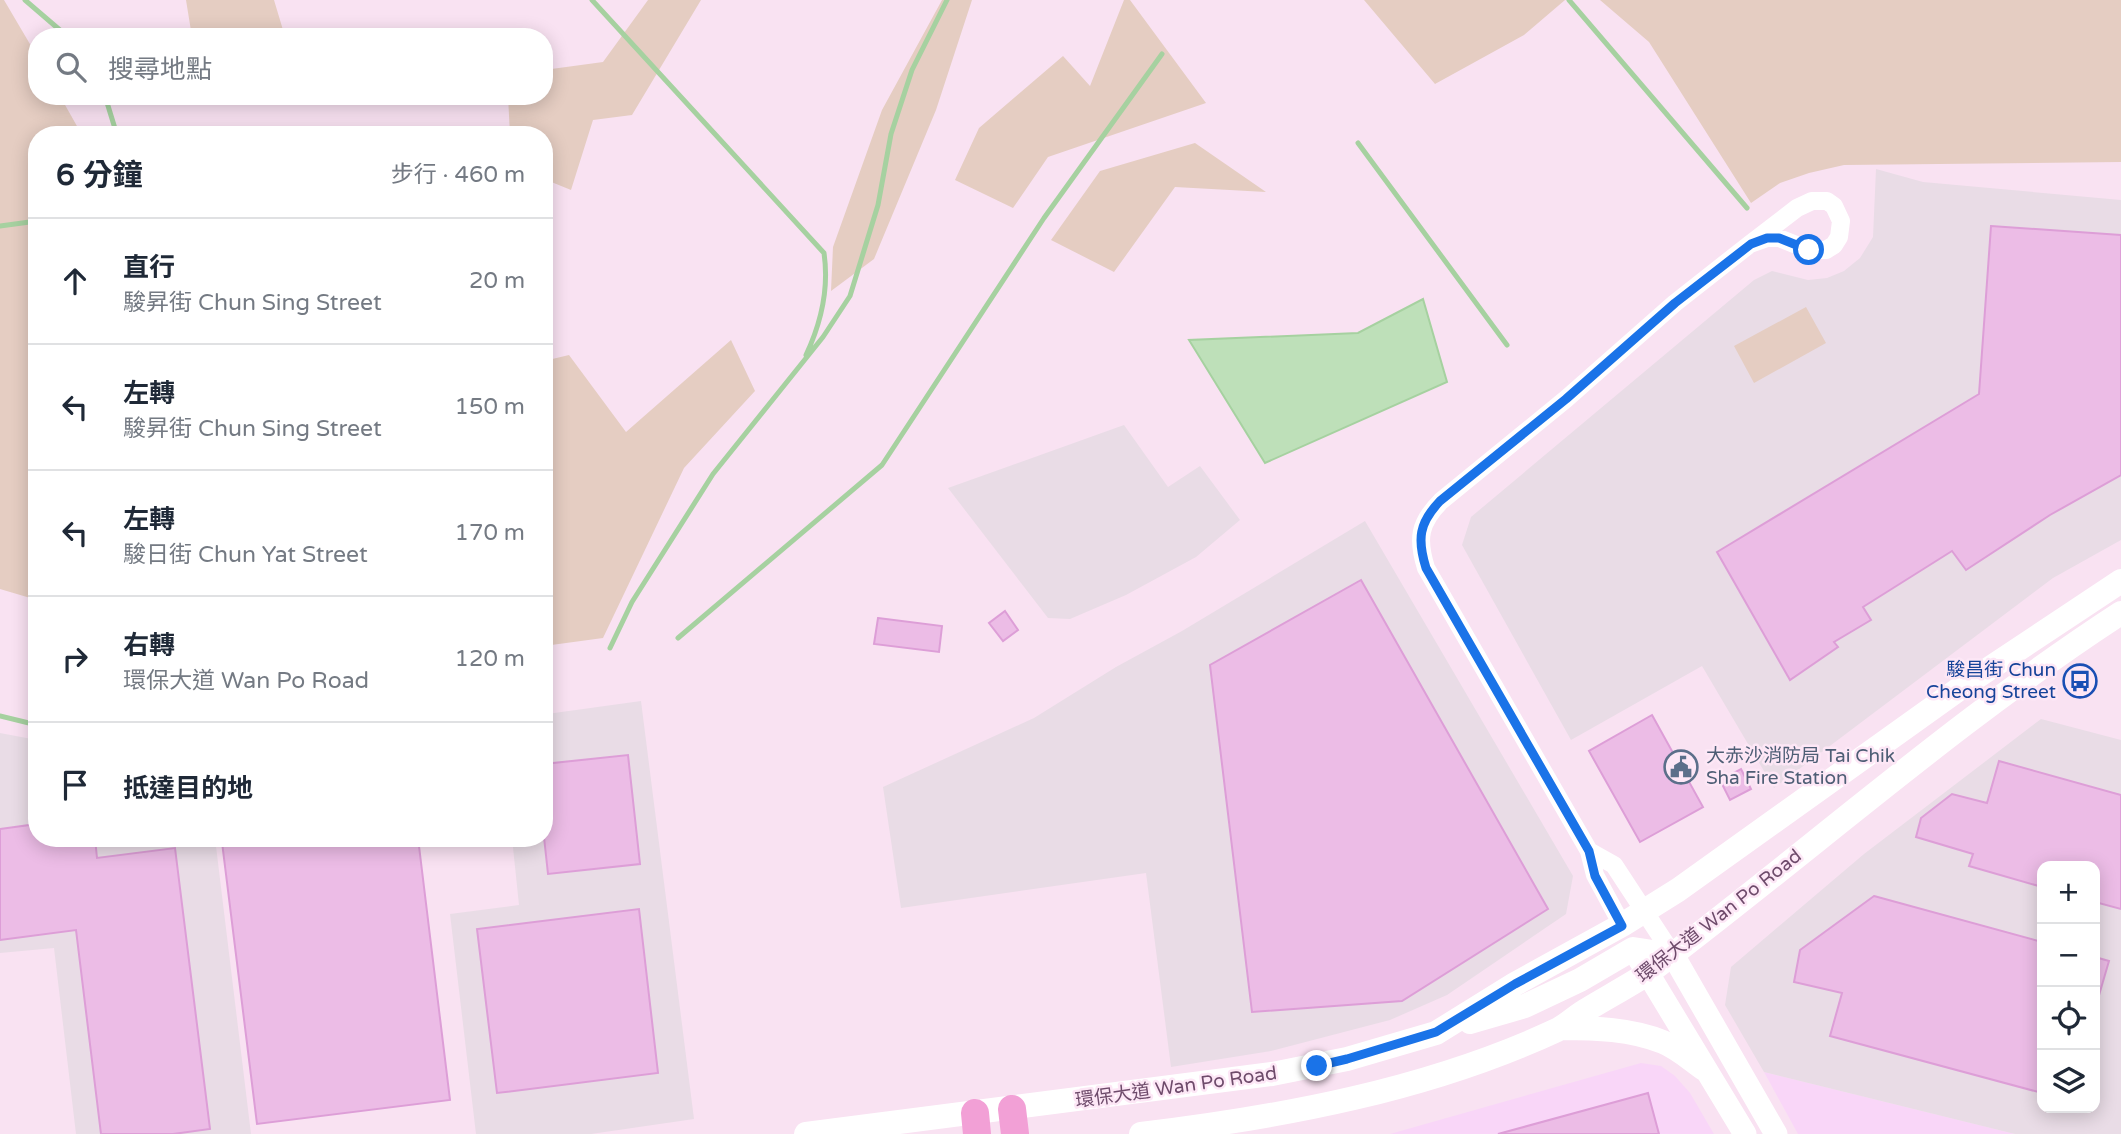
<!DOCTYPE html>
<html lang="zh-TW">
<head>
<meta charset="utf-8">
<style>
	body { margin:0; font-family:"Varela Round","Noto Sans TC",sans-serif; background:#f6f6f7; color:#1f2937 }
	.controls { position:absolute; right:21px; bottom:21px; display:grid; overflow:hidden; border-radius:14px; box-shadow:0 4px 18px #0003 }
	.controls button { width:63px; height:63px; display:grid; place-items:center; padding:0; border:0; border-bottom:2px solid #e0e1e3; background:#fff; color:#1f2937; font:35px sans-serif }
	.stop { position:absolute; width:21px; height:21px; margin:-16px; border:5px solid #1a73e8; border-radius:50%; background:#fff }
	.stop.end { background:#1a73e8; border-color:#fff; box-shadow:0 2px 7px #0008 }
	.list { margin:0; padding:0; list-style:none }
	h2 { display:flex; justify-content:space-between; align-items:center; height:91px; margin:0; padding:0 28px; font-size:30px }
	h2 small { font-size:23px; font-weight:400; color:#747a83 }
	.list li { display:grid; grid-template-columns:46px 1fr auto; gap:21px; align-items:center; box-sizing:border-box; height:126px; padding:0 28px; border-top:2px solid #e0e1e3 }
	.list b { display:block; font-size:26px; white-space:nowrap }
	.list p { margin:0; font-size:23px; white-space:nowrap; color:#747a83 }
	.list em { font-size:23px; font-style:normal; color:#747a83 }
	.icon { flex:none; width:38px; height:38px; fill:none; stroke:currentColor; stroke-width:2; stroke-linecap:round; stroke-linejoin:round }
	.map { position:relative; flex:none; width:2121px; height:1134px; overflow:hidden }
	.search { position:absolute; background:#fff; box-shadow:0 4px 18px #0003; left:28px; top:28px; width:525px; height:77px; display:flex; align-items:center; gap:18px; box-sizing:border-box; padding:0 24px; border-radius:28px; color:#747a83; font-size:26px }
	.panel { position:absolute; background:#fff; box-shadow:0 4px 18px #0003; left:28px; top:126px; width:525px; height:721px; border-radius:28px }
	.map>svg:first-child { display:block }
	.commercial { fill:#f9d6f8 }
	.industrial { fill:#e9dce6; fill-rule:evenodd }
	.green { fill:#e5cdc2 }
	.water { fill:#bee0b9; stroke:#a6d1a0; stroke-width:2 }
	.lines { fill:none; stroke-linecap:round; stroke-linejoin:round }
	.stream { stroke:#a6d1a0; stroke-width:5 }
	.building { fill:#ecbce6; stroke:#dd9ed7; stroke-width:2 }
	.minor { stroke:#fff; stroke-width:18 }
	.tertiary { stroke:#fff; stroke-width:23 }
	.secondary { stroke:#fff; stroke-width:24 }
	.primary { stroke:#f2a0d6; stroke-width:28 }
	.route { stroke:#1a73e8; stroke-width:9 }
	.labels { text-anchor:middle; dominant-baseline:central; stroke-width:5; stroke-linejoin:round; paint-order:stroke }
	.transit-label { font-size:19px; fill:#164399; stroke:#fde7f6; text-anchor:end }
	.service-label { font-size:19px; fill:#4e5e75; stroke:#fde7f6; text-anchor:start }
	.street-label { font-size:19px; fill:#6e4b6b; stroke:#fde7f6 }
</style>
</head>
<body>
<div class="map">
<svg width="2121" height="1134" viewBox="0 0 2121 1134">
	<rect width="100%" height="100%" fill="#f9e2f2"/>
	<path class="commercial" d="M1641,1063L1661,1066L1675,1076L1690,1093L1714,1134H1390Z
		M1764,1072L2015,1134H1798Z"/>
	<path class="industrial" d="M1876,169L1923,182L2121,200V540L2053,578L1774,788L1702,666L1571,740L1462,545L1471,517L1754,280L1772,271L1808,280L1827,278L1844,271L1860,258L1873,237Z
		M1124,425L1168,487L1200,466L1240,520L1196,557L1126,595L1070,619L1048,618L948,488Z
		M1365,521L1573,876L1566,914L1447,995L1390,1020L1271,1051L1171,1067L1146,873L901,908L883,787L1034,718L1116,667L1182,631Z
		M641,701L694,1119L591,1134H476L450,914L519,905L512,838H544V746L551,745L547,714Z
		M2041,719L2121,740V1134H2015L1764,1072L1725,1005L1731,967L1864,854ZM2042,866H2095V1108H2042Z
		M0,733L37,740V838H215L251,1134H76L54,948L0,953Z"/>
	<path class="green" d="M0,0H4L37,56V96H60L82,135H37V600L0,589Z
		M186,0H274L283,30L281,37H192Z
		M648,0H701L632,115L593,120L571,190L544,179V135H510L508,96H544V70L603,62Z
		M942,0H972L936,110L874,259L831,291L833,247L882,110Z
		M1124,0H1130L1206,103L1048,157L1013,208L955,180L979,128L1063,56L1090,86Z
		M1364,0H1565L1524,35L1435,84Z
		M1600,0H2121V162L1844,165L1809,173L1780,183L1751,203L1649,42Z
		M1195,143L1266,192L1175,187L1114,272L1051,240L1100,171Z
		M1806,307L1826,343L1754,383L1734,346Z
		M731,340L755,391L684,468L603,638L544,646V361L569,355L626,432Z"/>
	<path class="water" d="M1423,299L1447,382L1265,463L1189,340L1358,333Z"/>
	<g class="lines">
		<path class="stream" d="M25,0L68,37
			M592,0L824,253C829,287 821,323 806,355
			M1569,0L1747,208
			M105,96L117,135
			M1358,143L1507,345
			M0,226L37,221
			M678,638L882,465L1044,218L1162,54
			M610,648L632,602L713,474L823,337L850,296L878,205L891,134L912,70L947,0
			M0,716L37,725"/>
	</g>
	<path class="building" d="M1991,226L2121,235V475L2050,515L1966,570L1952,551L1863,607L1871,620L1834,642L1838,647L1790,680L1717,552L1979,394Z
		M1361,580L1548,909L1402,1001L1252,1012L1210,665Z
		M1005,611L1018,630L1003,641L989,623Z
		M878,618L942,626L939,652L874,644Z
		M1652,715L1703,807L1640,842L1589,751Z
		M628,755L640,864L548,874L544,837V764Z
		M1999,761L2121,795V909L2095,902V866H2042V887L1969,866L1973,854L1916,837L1921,818L1952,794L1987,803Z
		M1741,769L1751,789L1730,800L1720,780Z
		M37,824V838H95L97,858L175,848L210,1129L173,1134H101L76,930L0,940V829Z
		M254,838H418L450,1100L257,1124L222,842Z
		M1874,896L2042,942V1093L1830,1036L1842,993L1794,982L1800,950Z
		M639,909L658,1073L497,1093L477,929Z
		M2095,957L2109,961L2095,1009Z
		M1648,1093L1659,1134H1498Z"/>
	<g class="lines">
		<path class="minor" d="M1589,851L1614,865L1673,955
			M1622,925L1595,875L1589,851L1426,568C1417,539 1419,523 1441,501L1566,399L1675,303L1750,244L1797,208L1812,201H1827L1834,206L1841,221L1839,237L1834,245L1826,250H1809L1779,238H1767L1750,244"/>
		<path class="tertiary" d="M1673,955L1776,1134
			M1638,957L1745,1134"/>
		<path class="secondary" d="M1470,1022L1525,1006L1580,980L1633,949L1673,955
			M1561,1028C1595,1028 1631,1029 1663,1042C1678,1048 1691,1060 1704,1069
			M806,1134L1272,1074L1347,1059L1436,1033L1515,984L1622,925L1678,890L1966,684L2121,581
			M1141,1134C1282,1117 1428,1090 1557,1030C1568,1024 1577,1015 1588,1009C1608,997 1628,986 1647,974C1805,855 1956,720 2121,613"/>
		<path class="primary" d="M1012,1109L1015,1134
			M975,1113L977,1134"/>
	</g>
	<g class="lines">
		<path class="route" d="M1317,1066L1347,1059L1436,1032L1515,984L1622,926L1595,876L1589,851L1426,568C1417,539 1419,523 1440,501L1566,399L1675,303L1751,244L1767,238H1779L1809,250"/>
	</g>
	<defs>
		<symbol id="bus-ring" viewBox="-11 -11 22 22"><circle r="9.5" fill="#fde7f6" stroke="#1a4fb4" stroke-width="1.5"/><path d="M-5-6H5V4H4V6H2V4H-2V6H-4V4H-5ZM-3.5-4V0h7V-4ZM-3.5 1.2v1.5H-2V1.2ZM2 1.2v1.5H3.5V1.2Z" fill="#1a4fb4"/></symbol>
		<symbol id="civic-ring" viewBox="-11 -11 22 22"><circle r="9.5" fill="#fde7f6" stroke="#5c6f8a" stroke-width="1.5"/><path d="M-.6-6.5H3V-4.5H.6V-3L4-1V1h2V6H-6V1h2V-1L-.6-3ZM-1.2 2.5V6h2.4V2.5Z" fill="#5c6f8a"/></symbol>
	</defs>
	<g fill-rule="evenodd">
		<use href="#bus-ring" x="2061" y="662" width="38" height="38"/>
		<use href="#civic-ring" x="1662" y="748" width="38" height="38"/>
	</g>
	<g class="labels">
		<g class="transit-label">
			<text x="2056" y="670">駿昌街 Chun<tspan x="2056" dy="22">Cheong Street</tspan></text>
		</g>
		<g class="service-label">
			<text x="1706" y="756">大赤沙消防局 Tai Chik<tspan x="1706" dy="22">Sha Fire Station</tspan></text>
		</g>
		<g class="street-label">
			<text transform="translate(1719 916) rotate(-38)">環保大道 Wan Po Road</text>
			<text transform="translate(1176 1087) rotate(-8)">環保大道 Wan Po Road</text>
		</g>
	</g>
</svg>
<div class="controls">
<button>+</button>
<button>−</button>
<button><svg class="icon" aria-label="locate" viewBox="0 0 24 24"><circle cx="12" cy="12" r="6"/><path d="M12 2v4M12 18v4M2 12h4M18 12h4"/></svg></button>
<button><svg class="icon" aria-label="layers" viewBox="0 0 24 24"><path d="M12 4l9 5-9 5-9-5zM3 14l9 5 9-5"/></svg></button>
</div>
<div class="stop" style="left:1809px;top:250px"></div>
<div class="stop end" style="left:1317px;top:1066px"></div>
<div class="search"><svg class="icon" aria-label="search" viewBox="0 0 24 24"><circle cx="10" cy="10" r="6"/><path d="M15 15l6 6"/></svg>搜尋地點</div>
<section class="panel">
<h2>6 分鐘<small>步行 · 460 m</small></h2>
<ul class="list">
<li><svg class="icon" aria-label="ahead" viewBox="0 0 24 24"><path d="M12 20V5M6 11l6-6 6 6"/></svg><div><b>直行</b><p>駿昇街 Chun Sing Street</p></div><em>20 m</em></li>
<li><svg class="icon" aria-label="left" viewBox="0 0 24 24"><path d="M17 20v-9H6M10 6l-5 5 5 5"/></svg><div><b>左轉</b><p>駿昇街 Chun Sing Street</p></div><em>150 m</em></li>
<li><svg class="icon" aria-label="left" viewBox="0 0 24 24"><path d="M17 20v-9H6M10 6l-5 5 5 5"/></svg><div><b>左轉</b><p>駿日街 Chun Yat Street</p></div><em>170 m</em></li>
<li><svg class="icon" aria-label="right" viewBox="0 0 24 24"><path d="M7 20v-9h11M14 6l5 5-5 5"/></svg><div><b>右轉</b><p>環保大道 Wan Po Road</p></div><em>120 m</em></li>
<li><svg class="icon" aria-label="arrive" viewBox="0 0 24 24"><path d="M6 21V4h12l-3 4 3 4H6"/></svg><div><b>抵達目的地</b></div></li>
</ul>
</section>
</div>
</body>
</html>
